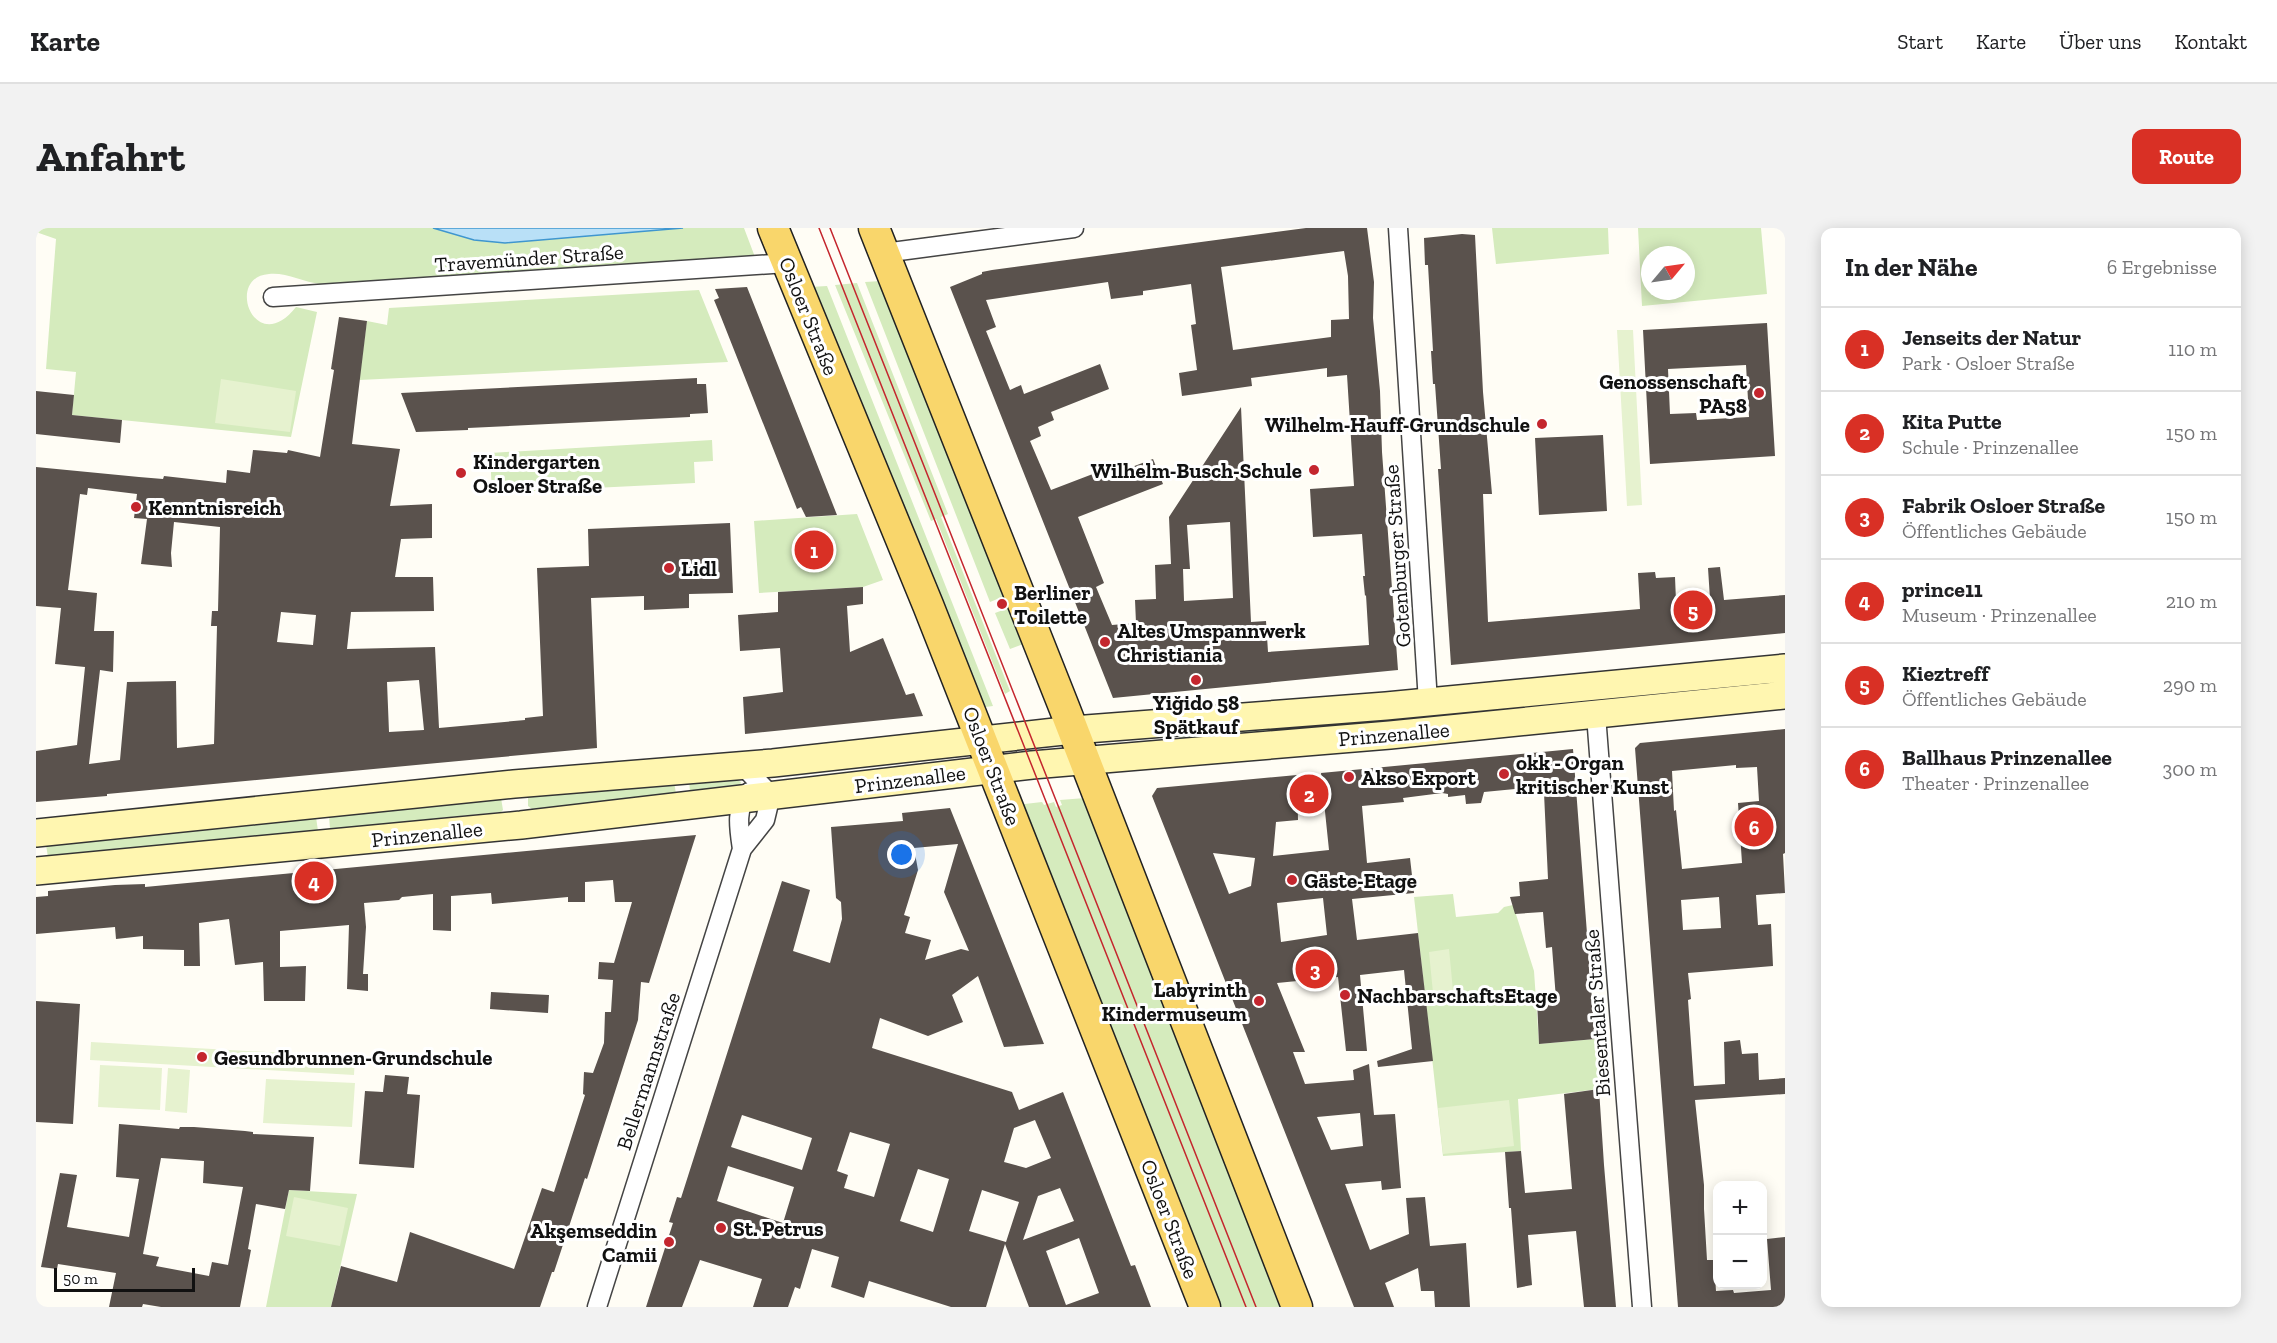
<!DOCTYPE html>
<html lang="de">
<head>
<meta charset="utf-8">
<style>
	body { margin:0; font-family:"Zilla Slab",serif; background:#f2f2f2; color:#202124 }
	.controls { position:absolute; right:18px; bottom:18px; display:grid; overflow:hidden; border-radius:12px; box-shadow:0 3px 15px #0003 }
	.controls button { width:54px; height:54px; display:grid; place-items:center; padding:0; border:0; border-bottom:2px solid #e0e0e0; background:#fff; color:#202124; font:30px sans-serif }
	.compass { position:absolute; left:1605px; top:18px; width:54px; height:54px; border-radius:50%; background:#fff; box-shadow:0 3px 15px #0003; rotate:61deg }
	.scale { position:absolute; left:18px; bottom:15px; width:141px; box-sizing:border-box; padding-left:6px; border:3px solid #111; border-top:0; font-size:16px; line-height:21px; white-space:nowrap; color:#111; -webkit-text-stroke:4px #fff; paint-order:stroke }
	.you { position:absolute; left:866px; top:627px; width:21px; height:21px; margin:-15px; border:4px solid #fff; border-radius:50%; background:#1a73e8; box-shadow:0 0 0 9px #1a73e833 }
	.badge { display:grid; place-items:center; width:39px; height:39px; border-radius:50%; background:#d93025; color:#fff; font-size:20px; font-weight:700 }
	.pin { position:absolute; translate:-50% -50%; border:3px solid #fff; box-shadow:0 2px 6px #0006 }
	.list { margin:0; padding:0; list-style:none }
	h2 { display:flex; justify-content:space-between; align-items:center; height:78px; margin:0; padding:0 24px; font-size:26px }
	h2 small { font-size:20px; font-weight:400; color:#757577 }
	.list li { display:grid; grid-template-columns:39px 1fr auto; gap:18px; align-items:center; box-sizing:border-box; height:84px; padding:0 24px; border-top:2px solid #e0e0e0 }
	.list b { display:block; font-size:22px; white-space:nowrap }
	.list p { margin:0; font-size:20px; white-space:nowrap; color:#757577 }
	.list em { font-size:20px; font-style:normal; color:#757577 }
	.map { position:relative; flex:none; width:1749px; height:1079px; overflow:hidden; border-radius:12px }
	header { display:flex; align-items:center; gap:36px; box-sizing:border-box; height:84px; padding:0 30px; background:#fff; border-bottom:2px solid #e0e0e0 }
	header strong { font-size:28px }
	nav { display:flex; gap:33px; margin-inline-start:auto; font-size:21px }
	.intro { display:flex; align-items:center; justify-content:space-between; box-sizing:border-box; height:144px; padding:0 36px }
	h1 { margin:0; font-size:42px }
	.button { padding:15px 27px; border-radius:12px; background:#d93025; color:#fff; font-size:21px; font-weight:700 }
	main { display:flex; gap:36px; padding:0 36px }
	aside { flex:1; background:#fff; border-radius:12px; box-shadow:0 3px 15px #0003 }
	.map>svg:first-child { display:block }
	.green { fill:#d5ebbd; fill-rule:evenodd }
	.pitch { fill:#e6f2cf }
	.water { fill:#b9e0f7; stroke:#3f96cf; stroke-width:1.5 }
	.building { fill:#5a524d; fill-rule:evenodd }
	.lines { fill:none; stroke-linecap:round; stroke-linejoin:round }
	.minor-casing { stroke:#444; stroke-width:21 }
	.secondary-casing { stroke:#333; stroke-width:30 }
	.primary-casing { stroke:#222; stroke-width:33 }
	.minor { stroke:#fff; stroke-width:18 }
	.secondary { stroke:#fff6b0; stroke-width:27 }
	.primary { stroke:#f9d66b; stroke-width:30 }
	.tram { stroke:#c4262e; stroke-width:1.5 }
	.poi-dot { fill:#c4262e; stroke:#fff; stroke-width:2 }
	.labels { text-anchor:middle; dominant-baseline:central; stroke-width:6; stroke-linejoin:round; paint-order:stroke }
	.street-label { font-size:21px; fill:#111; stroke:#fff }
	.poi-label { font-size:21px; font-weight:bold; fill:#111; stroke:#fff; text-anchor:start }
</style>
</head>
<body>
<header>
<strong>Karte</strong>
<nav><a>Start</a><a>Karte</a><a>Über uns</a><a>Kontakt</a></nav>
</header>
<div class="intro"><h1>Anfahrt</h1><a class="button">Route</a></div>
<main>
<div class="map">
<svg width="1749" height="1079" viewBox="0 0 1749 1079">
	<rect width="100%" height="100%" fill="#fffdf5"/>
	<path class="green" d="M0,0H708L719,29L713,31L284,56C268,54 249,44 233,46C188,49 219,131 260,79L281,84L255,209L36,187L40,144L10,141L20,11L0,4Z
		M1456,0H1572L1573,26L1460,36Z
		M1602,0H1725L1731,66L1606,78ZM1614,27H1650V63H1614Z
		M845,53L971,367L954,374L829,54Z
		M821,55L912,286L905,289L974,463L969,466L900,291L895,293L799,57Z
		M791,58L957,478L942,480L774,59Z
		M663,62L692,134L323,152L331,93L351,97L353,80Z
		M676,212L677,233L658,234L659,255L456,265L454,225Z
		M821,286L847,352L827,359L723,365L718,293Z
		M975,379L990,415L974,421L959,385Z
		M1343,488L1344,495L1144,515L1143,508Z
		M697,550L705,554L704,559L654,565L653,551Z
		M638,553L640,566L496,581L492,578V568Z
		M465,570L467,582L465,584L294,601L293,588Z
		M1049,570L1252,1079H1177L979,577L1006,574L1008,577L1018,574L1020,579L1026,577L1024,572Z
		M280,589L282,603L12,629L10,617Z
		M1417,666L1420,689L1462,685L1468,679L1477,677L1498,743L1503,816L1559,811L1563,861L1482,871L1485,923L1407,928L1378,669Z
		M253,962L321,966L295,1079H230Z"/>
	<path class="pitch" d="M1581,102H1597L1606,277L1591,278Z
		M185,151L260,163L254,204L179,195Z
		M1413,721L1418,773L1398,775L1393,724Z
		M55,814L319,829L318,847L54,832Z
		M64,837L126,840L124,882L62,879Z
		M132,840L154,842L151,885L129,883Z
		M230,851L319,855L316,899L227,895Z
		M1473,872L1478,918L1407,926L1402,880Z
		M258,969L312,980L304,1018L250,1008Z"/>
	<path class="water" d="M397,0H647L469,15L438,12Z"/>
	<path class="building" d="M1270,0H1331L1338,54L1337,90L1344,163L1346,224L1362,442L1077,470L914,59L946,46V44L956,42ZM1308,23L1312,48L1313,91L1295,92V109L1197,122L1185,39ZM1072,54L1075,71L1107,67V63L1155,56L1160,96L1155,97L1161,142L1143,145L1146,168L1216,158L1215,150L1291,140V149L1311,147L1318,258L1274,261L1277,309L1326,306L1329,348H1327L1329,368L1330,367L1333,417L1232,424L1230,393L1215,394L1205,179L1133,289L1135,336L1119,337L1120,371L1099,372L1100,395L1076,397L1060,359L1068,355L1042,289L1127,256L1117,231L1064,251L1062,244L1015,262L994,213L1005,208L1002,199L1018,192L1015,184L1073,161L1064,136L988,166L985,157L974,162L950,103L960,99L950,72ZM1194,294L1197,370L1148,373L1147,341H1154L1151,297Z
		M1426,6L1439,7L1447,164L1456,266H1447L1452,394L1604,381L1602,345L1619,344L1620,350L1639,349L1640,373L1674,371L1672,340L1684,339L1688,372L1749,367V405L1415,437L1402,241H1405L1399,156H1397L1395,123H1397L1392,37H1389L1388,10Z
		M711,59L758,178L801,287L770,289L765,279L761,281L685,89L678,72L683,70L679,61Z
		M303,89L331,93L316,216L364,221L354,278L396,276V310L365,311L359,349H397L398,383L315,384L311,421L399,419L403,500L489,492V490L507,488L501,340L553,338L552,301L694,295L697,365L653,366V380L608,382V368L555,370L561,520L71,566V568L0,574V523L41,517L49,439L19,436L25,380L0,378V239L103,249L127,251L128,248L190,255L191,242L214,245L217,222L251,225L252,222L284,229L298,142L295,141ZM52,260L101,266L98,290L111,291L105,336L136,339L135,325L138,294L184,299L182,383H176L175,398H181L178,516L141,520L140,453L91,454L84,532L53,536L64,442L77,444L78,403H58L61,365L32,362L44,266L51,267ZM245,384L280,387L277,417L241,414ZM383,452L388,502L353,504L351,454Z
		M1731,95L1739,228L1614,236L1607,102ZM1710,137L1713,189L1661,192L1660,185L1634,186L1632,141Z
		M661,150V156H670L672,185L654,186V189L432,200V202L380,204L365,165Z
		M0,163L38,167L36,187L86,192L84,215L0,206Z
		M1567,207L1571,283L1503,287L1499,210Z
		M827,359V376L811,378L814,424L847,410L870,467L878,465L887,488L709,506L707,469L747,464L744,420L704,423L702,387L742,384V364Z
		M1749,501V625L1747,626L1749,665L1720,667L1722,697L1735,696L1737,738L1652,745L1655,771L1652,772L1658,858L1689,856L1688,814L1704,812L1706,826L1722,825L1723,852L1749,850V866L1659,872L1668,957V981L1671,1032H1678L1680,1063L1697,1062L1698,1065L1735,1062L1731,1011L1749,1009V1079H1642L1599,520L1604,515ZM1700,537V540L1721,539L1723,573L1702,575L1706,635L1646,641L1640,582L1638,583L1636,543ZM1683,669L1685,700L1647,702L1645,672Z
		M1537,521L1559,811L1503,816L1501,772L1520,771L1516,719L1510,720L1507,684L1479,686L1474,669L1484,668L1483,654L1512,651L1508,565L1479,568V561L1448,564L1445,575L1430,576L1429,567L1412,569V566L1406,565L1367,570L1368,574L1326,578L1331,635L1374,630L1378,665L1316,671L1321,712L1382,705L1397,833L1342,839L1341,833L1376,821L1368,742L1324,747L1331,823H1310L1302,749L1241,755L1269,824H1257L1269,856L1318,852L1317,842L1333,836L1338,887L1359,886L1365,960L1346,962L1345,953L1309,956L1334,1022L1373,1006L1370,970L1389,969L1394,1018L1430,1015L1434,1079H1399L1398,1063H1385L1382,1040L1349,1055L1358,1079H1318L1116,568L1121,560L1261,547L1262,592L1240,594L1237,628L1293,622L1285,545ZM1177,625L1219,630L1215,658L1193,666ZM1287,670L1291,707L1245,714L1241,675ZM1324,885L1327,918L1295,922L1281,889Z
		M914,580L1008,816L968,819L942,748L916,767L927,794L892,808L844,790L836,820L976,864L983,882L1027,864L1095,1038L1099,1037L1115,1079H993L969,1016L950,1079H915L833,1053L828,1070L795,1059L803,1029L776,1021L764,1061L759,1059L752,1079H717L726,1051L664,1032L646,1079H610L637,995L633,994L641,969L645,970L746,653L774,662L757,723L794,735L806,691L805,674L800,670L795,599L867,593L866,585ZM922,616L908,664L933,723L925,721L889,732L895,712L869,705L874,689L868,687L882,642L878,620ZM706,887L776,910L766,942L695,919ZM999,892L1015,930L990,940L968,934L978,900ZM814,904L854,916L838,969L808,960L812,947L801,943ZM692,938L758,959L747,995L681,973ZM882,941L913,951L897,1004L864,993ZM1024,960L1038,993L987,1012L1002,968ZM946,962L983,974L970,1014L933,1003ZM1043,1010L1063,1065L1030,1077L1010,1023Z
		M660,607L613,755L605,754L602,792L551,951L549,950L518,1044H516L504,1079H295L305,1038L361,1054L374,1004L478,1041L506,960L518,964L549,867L547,866L548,844L557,845L568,815L569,784H575L577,752L562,751L563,734L578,735L596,674H579L577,652L549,654V674H532V669L456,676L455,665L415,668V703L397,702V666L366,669L363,672L328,675L330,699L327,746H332V763L311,761L313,697L244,703V739L270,738L269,773H228L227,734L199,737L193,691L163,695L164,738H148V722L107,721V708L80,711L79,699L0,706V669L12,668V663L79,657L109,656V659Z
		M455,764L513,767L512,785L454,781Z
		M0,773L44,776L37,896L0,894Z
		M349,847L373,849L371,866L384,867L378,940L323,936L329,863L347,864Z
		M1563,861L1568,937L1580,1079H1548L1540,1003L1492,1007L1496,1057L1481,1060L1475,980H1473L1469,924L1485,923L1489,965L1536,961L1528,866Z
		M83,896L143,901L144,899H158L209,903L217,904V906L278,909L274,963L253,962L249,981L220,976L212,1021L215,1022L204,1079H125L107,1076L106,1079H73L80,1045L22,1036L21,1041L5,1039L24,945L41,947L31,999L93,1009L103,951L80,949ZM125,930L168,933L167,955L207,959L192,1037L176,1034L173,1048L120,1038L123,1029L107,1026Z"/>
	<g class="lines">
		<defs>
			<path id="minor" d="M1362,0L1392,474
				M848,25L1038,0
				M237,69L751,35
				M1560,487L1606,1079
				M706,621C703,601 699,580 713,564
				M561,1079L706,621L729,592L735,567L706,537"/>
			<path id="secondary" d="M0,605L478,556L737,535L1037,502L1350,478L1749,440
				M0,643L485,597L996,537L1354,507L1749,467"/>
			<path id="primary" d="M737,0L892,377L1169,1079
				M838,0L1028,479L1261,1079"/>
		</defs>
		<use href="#minor" class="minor-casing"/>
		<use href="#secondary" class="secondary-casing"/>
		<use href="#primary" class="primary-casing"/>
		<use href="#minor" class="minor"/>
		<use href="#secondary" class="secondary"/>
		<use href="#primary" class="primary"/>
		<path class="tram" d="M783,0L1210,1079
			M794,0L1220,1079"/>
	</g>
	<g class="poi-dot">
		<circle cx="1723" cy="165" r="6"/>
		<circle cx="1506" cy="196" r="6"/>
		<circle cx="1278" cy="242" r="6"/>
		<circle cx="425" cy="245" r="6"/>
		<circle cx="100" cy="279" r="6"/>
		<circle cx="633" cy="340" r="6"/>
		<circle cx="966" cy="376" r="6"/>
		<circle cx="1069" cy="414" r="6"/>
		<circle cx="1160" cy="452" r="6"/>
		<circle cx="1468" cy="546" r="6"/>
		<circle cx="1313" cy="549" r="6"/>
		<circle cx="1256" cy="652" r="6"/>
		<circle cx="1309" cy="767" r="6"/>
		<circle cx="1223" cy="773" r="6"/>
		<circle cx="166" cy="829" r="6"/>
		<circle cx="685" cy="1000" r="6"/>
		<circle cx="633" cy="1014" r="6"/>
	</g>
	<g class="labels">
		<g class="street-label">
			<text transform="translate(493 30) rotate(-4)">Travemünder Straße</text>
			<text transform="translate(773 88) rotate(68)">Osloer Straße</text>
			<text transform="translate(1361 328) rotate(-94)">Gotenburger Straße</text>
			<text transform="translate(1358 506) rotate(-5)">Prinzenallee</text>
			<text transform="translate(956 538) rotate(69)">Osloer Straße</text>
			<text transform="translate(874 551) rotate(-7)">Prinzenallee</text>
			<text transform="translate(391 606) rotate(-6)">Prinzenallee</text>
			<text transform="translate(1561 785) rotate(-94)">Biesentaler Straße</text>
			<text transform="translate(612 843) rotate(-72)">Bellermannstraße</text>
			<text transform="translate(1134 991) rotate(69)">Osloer Straße</text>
		</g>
		<g class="poi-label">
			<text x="1711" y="153" text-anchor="end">Genossenschaft<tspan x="1711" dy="24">PA58</tspan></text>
			<text x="1494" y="196" text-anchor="end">Wilhelm-Hauff-Grundschule</text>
			<text x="437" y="233">Kindergarten<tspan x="437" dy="24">Osloer Straße</tspan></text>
			<text x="1266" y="242" text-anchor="end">Wilhelm-Busch-Schule</text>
			<text x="112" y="279">Kenntnisreich</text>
			<text x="645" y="340">Lidl</text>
			<text x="978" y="364">Berliner<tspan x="978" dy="24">Toilette</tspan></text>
			<text x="1081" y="402">Altes Umspannwerk<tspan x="1081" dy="24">Christiania</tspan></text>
			<text x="1160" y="474" text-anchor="middle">Yiğido 58<tspan x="1160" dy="24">Spätkauf</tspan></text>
			<text x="1480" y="534">okk - Organ<tspan x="1480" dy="24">kritischer Kunst</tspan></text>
			<text x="1325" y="549">Akso Export</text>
			<text x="1268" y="652">Gäste-Etage</text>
			<text x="1211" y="761" text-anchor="end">Labyrinth<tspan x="1211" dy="24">Kindermuseum</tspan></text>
			<text x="1321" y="767">NachbarschaftsEtage</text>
			<text x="178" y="829">Gesundbrunnen-Grundschule</text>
			<text x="697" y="1000">St. Petrus</text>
			<text x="621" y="1002" text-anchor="end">Akşemseddin<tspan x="621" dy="24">Camii</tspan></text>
		</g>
	</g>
</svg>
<div class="controls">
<button>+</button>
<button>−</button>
</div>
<svg class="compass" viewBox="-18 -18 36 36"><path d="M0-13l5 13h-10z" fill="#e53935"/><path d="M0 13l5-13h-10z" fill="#757577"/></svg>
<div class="scale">50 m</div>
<div class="you"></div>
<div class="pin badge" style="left:778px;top:322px">1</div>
<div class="pin badge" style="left:1273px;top:566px">2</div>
<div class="pin badge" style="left:1279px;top:741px">3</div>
<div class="pin badge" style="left:278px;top:653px">4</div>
<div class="pin badge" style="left:1657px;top:382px">5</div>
<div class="pin badge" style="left:1718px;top:599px">6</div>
</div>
<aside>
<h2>In der Nähe<small>6 Ergebnisse</small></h2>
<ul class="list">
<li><span class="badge">1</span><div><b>Jenseits der Natur</b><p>Park · Osloer Straße</p></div><em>110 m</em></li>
<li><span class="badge">2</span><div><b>Kita Putte</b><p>Schule · Prinzenallee</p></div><em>150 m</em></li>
<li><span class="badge">3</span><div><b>Fabrik Osloer Straße</b><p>Öffentliches Gebäude</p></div><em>150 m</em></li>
<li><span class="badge">4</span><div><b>prince11</b><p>Museum · Prinzenallee</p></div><em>210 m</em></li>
<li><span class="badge">5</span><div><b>Kieztreff</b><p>Öffentliches Gebäude</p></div><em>290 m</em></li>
<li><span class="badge">6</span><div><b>Ballhaus Prinzenallee</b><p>Theater · Prinzenallee</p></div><em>300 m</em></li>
</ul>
</aside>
</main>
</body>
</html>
